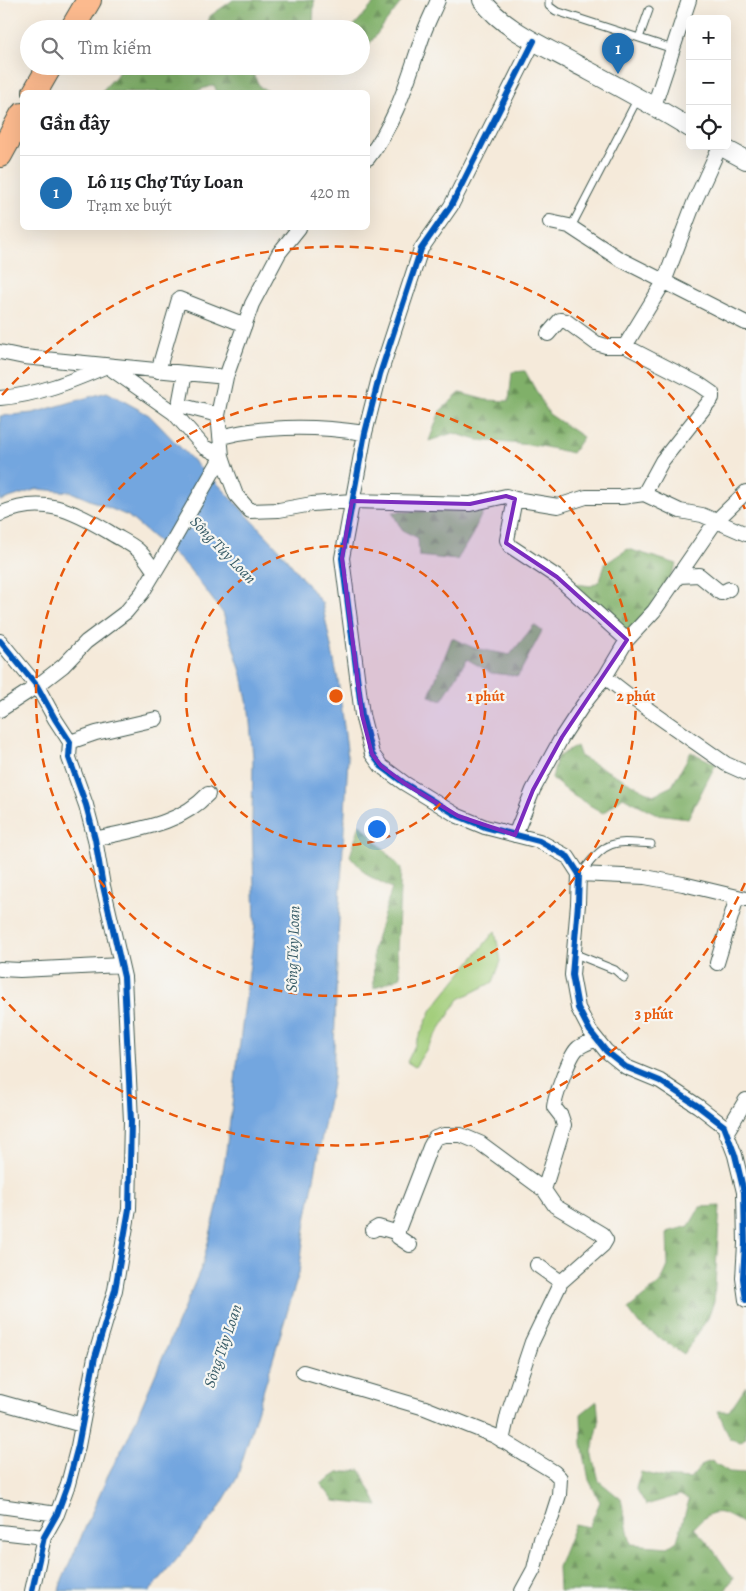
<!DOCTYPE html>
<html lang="vi">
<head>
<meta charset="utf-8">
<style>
	body { margin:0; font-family:Alegreya,serif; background:#f6f6f6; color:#202124 }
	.controls { position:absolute; right:15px; top:15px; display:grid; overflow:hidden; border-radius:8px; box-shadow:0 5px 20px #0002 }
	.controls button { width:45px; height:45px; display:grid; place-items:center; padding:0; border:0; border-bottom:1px solid #e0e0e0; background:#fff; color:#202124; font:25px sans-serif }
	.you { position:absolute; left:376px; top:828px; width:18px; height:18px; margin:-12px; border:4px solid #fff; border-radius:50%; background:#1a73e8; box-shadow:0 0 0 8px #1a73e833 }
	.badge { display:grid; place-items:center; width:32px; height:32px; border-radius:50%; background:#1f6fb2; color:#fff; font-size:16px; font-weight:700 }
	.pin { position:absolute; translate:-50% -41px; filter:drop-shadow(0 1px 2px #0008) }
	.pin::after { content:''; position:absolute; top:26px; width:18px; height:15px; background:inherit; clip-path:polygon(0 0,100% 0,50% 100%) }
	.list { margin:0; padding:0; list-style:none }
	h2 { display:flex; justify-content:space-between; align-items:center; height:65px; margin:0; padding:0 20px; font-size:21px }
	h2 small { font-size:16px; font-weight:400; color:#757577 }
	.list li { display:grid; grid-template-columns:32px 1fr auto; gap:15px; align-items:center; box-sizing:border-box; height:75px; padding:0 20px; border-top:1px solid #e0e0e0 }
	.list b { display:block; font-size:19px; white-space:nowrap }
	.list p { margin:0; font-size:16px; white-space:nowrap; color:#757577 }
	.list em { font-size:16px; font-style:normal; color:#757577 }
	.icon { flex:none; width:28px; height:28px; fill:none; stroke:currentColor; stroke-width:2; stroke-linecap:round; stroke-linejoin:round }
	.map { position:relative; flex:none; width:746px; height:1591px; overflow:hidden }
	.search { position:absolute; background:#fff; box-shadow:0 5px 20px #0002; left:20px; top:20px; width:350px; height:55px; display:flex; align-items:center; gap:12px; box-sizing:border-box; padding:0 18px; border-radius:28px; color:#757577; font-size:19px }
	.panel { position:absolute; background:#fff; box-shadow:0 5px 20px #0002; left:20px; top:90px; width:350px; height:140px; border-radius:8px }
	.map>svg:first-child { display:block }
	.grass { fill:#a1cd79; stroke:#608556 }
	.forest { fill:url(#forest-firs); stroke:#50764e }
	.water { fill:#73a6df; stroke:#49728a }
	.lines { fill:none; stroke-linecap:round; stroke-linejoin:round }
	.service-casing { stroke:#3f574d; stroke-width:9 }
	.minor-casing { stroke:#3f574d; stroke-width:16 }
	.tertiary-casing { stroke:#3f574d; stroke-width:20 }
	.trunk-casing { stroke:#3f574d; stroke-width:26 }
	.service { stroke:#fff; stroke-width:7 }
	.minor { stroke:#fff; stroke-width:14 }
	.tertiary { stroke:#fff; stroke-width:18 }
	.trunk { stroke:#fcba8e; stroke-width:24 }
	.cycleway-casing { stroke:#f6f6f2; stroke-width:9 }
	.cycleway { stroke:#0057b8; stroke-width:6 }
	.marked { fill:#7b2cbf; fill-opacity:0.2; stroke:#7b2cbf; stroke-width:4; stroke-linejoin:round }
	.ring { fill:none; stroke:#e8590c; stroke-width:2.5; stroke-dasharray:9 6 }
	.labels { text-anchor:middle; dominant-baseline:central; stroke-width:4.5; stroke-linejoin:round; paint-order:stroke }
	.water-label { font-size:16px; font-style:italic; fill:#385c67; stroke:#f6f6f2 }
	.centre { fill:#e8590c; stroke:#f6f6f2; stroke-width:2.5 }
	.ring-label { font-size:15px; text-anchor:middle; font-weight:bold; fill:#e8590c; stroke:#f6f6f2; stroke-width:4.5; stroke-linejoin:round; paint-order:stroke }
</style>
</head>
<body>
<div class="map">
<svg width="746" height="1591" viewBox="0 0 746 1591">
	<defs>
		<pattern id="forest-firs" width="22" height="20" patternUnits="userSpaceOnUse" patternTransform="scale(1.25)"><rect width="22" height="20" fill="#80b069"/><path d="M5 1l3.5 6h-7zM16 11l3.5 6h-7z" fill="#689057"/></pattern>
	</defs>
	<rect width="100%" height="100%" fill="#f6f6f2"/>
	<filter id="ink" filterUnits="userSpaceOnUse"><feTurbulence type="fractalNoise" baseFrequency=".02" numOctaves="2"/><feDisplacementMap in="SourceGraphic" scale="10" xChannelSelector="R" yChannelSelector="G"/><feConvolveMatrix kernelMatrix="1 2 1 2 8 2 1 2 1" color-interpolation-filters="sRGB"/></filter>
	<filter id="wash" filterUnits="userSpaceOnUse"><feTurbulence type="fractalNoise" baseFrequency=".0096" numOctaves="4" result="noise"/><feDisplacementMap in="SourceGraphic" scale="20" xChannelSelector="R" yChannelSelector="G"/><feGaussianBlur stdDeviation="1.12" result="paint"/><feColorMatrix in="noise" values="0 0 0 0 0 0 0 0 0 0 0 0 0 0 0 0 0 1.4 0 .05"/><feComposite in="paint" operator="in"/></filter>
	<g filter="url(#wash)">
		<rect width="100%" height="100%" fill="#f5eada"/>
		<path class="grass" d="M495,931L501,961L493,982L459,999L415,1067L407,1062L432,1009Z"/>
		<path class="forest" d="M233,0H314L313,29H296L292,24L281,29H206L210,16Z
			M377,0L402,1L361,55V29H351Z
			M122,66H178L189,68L190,66H250V68L260,87L270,92H217L214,85L193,92H101L116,76Z
			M525,371L549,414L583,437L572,453L541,446L477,440L453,433L429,441L440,411L460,393L486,400L509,401L512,372Z
			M483,511L472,535L457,560L419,556L418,538L402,530L392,512Z
			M628,549L677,564L652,608L621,640L571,595L576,584L591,586L600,581L605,564Z
			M534,625L542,631L518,676L491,673L467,659L442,700L429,696L452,638L474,648L510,655Z
			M577,746L581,757L653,795L672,786L691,752L716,764L688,818L657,814L623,797L603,813L574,796L552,779L557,757Z
			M360,824L401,868L397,952L401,977L374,988L373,949L392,888L367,875L350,856Z
			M720,1206L714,1301L708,1318L684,1354L639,1324L628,1309L661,1282L668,1266L667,1232L689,1226L700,1207Z
			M746,1386V1437L741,1442L730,1439L718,1411H729Z
			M597,1401L599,1423L592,1452L599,1481L621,1499L631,1544L668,1547L677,1541L689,1500L680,1495L646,1505L636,1488L641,1472L662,1477L690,1479L703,1464L712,1461L729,1472L746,1473V1525C721,1512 715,1504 694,1528L709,1544L733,1578L725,1591H559L558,1567L575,1524L589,1527L600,1502L589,1480L582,1444L581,1414Z
			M360,1470L378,1506L334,1501L321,1484L338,1473Z"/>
		<path class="water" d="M107,392L149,415L204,472L218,484L277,547L322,603L338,680L348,758L338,938L333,1078L306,1221L299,1273L237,1478L216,1513L150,1591H59L61,1583L110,1471L128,1438L202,1266L217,1207L226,1151L255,925L252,820L253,758L249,711L242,675L223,613L187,566L128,516L71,492L37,489L0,501V416L33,413Z"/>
	</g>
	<g filter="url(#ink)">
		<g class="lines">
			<defs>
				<path id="service" d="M549,0V6L556,11L673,49
					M639,38L649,10
					M571,227L638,98
					M587,875L586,867C608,838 617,842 651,844
					M573,953L615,970L624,978"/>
				<path id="minor" d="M534,41L451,206L421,249L380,374L365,433L342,558L362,715L372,754L381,766L404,783L458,816L485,827L539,841L568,857L579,874L578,904L572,975L578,1008L590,1031L606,1051L626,1067L660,1081L698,1106L724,1126L735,1155L744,1192L745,1244L743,1278L746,1300
					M654,106L689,0
					M368,158C398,119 407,81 423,35C427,23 433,12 438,0
					M550,222L569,226L618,258L746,323
					M299,228L279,253L252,304L226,377L218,415L222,456L228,474L236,495L250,511L279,510L312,504L352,501L470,504L506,496L515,499L507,540L510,546L557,577L627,640
					M548,334L560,320L566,321L596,343L606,346H625L699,384L712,393V398L662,461L644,494L680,511L702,515L746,534
					M625,346L664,282L694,203L720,146
					M0,352L24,357L226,377
					M158,371L179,299L245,325
					M0,398C38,395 72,381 107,366L174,413L204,447L222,456L162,560L142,593L126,612L86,642L63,666L37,686L0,710
					M179,405L218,415
					M174,413L179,405L185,373
					M221,437C267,425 318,426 365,433
					M515,499L558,506L586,497H622L644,494
					M0,514C42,495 72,510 109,532C118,538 130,543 138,550C145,556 150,565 155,572
					M679,576L699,575L721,593L729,589
					M0,641L37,686L55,719L70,742L69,758L86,805L95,839L103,886L124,977L131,1121L129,1209L115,1290L95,1357L78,1446L68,1484L57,1514L44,1537L32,1591
					M605,677L632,698L726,764L746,773
					M70,742L96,733L156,719
					M515,835L533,790L562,737L583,705L605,677L627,640L654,611L716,521L746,492
					M95,839C136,829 178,826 208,794
					M579,874L645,877L683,884L746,899
					M717,963L737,897
					M0,969L20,970L121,965
					M726,1133L746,1100
					M544,1190L564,1125L561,1116L554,1107C555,1097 570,1054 578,1048C583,1044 590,1042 596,1039
					M373,1230L378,1227L395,1232L398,1230
					M410,1245L398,1237V1230L430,1147L435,1138L444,1135H461L480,1143L544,1190L555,1206L602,1234L606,1240L603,1245L561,1282L532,1342L508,1414L502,1441
					M537,1265L561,1282
					M303,1372L425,1408L495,1436L554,1472L560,1478L559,1495L552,1517L541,1539L534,1569L522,1591
					M0,1402L82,1425
					M0,1506L57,1514
					M0,1532L44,1537"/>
				<path id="tertiary" d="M482,0C504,30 544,46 576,64C615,85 653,105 690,128
					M720,146L746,160"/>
				<path id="trunk" d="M72,29L89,0
					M35,92L50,66
					M0,155L22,115"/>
			</defs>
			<use href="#service" class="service-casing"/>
			<use href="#minor" class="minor-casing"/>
			<use href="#tertiary" class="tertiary-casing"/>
			<use href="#trunk" class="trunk-casing"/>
			<use href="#service" class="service"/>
			<use href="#minor" class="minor"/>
			<use href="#tertiary" class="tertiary"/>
			<use href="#trunk" class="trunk"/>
			<defs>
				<path id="cycleway" d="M534,41L451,206L421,249L380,374L365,433L342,558L362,715L372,754L381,766L404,783L458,816L485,827L539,841L568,857L579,874L578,904L572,975L578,1008L590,1031L606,1051L626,1067L660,1081L698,1106L724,1126L735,1155L744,1192L745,1244L743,1278L746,1300
					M0,641L37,686L55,719L70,742L69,758L86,805L95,839L103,886L124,977L131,1121L129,1209L115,1290L95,1357L78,1446L68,1484L57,1514L44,1537L32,1591"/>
			</defs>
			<use href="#cycleway" class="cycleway-casing"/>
			<use href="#cycleway" class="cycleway"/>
		</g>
	</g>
	<path class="marked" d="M506,496L515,499L506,543L557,577L627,640L562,737L533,790L515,835L458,816L404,783L381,766L372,754L362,715L342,558L352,501L470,504Z"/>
	<g class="ring">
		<circle cx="336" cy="696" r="150"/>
		<circle cx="336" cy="696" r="300"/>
		<path d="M745 883A450 450 0 0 1 2 997M2 395A450 450 0 0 1 745 509"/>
	</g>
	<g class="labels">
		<g class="water-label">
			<text transform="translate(223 550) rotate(46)">Sông Túy Loan</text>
			<text transform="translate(293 949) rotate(-88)">Sông Túy Loan</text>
			<text transform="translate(223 1346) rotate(-71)">Sông Túy Loan</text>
		</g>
	</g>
	<circle cx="336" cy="696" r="8" class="centre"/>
	<g class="ring-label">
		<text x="486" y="701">1 phút</text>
		<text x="636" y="701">2 phút</text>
		<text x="654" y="1019">3 phút</text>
	</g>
</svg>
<div class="controls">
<button>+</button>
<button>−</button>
<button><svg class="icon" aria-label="locate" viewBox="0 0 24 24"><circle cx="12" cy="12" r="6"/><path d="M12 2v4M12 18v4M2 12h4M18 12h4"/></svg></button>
</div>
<div class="you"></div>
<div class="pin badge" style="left:618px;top:74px">1</div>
<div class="search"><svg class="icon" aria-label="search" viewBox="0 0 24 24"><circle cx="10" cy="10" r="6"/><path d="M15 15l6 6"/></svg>Tìm kiếm</div>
<section class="panel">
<h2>Gần đây<small></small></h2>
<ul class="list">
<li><span class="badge">1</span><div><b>Lô 115 Chợ Túy Loan</b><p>Trạm xe buýt</p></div><em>420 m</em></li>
</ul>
</section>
</div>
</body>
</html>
